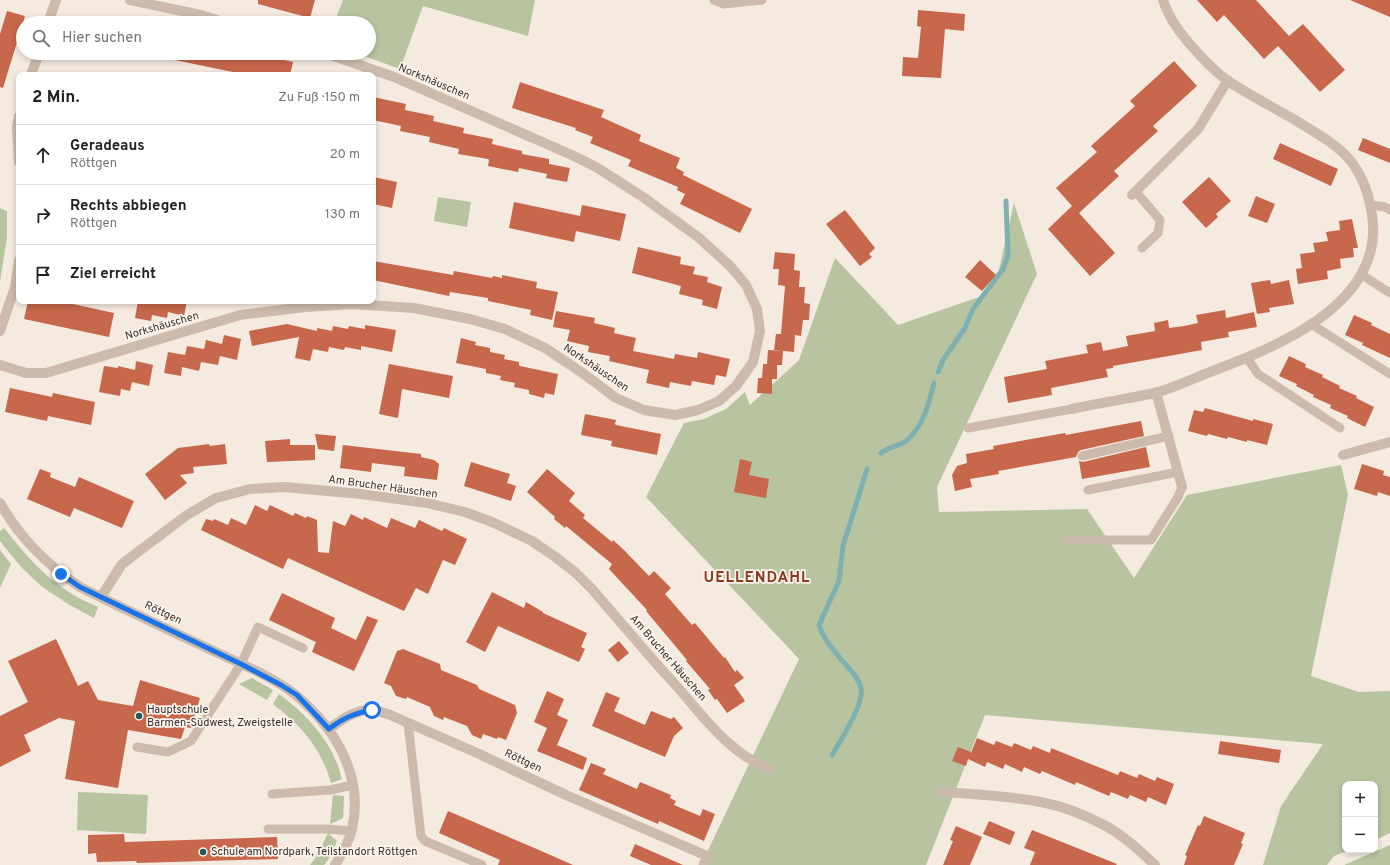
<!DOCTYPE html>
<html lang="de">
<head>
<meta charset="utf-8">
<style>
	body { margin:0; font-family:Overpass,sans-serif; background:#f6f6f6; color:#222 }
	.controls { position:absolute; right:12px; bottom:12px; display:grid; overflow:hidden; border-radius:8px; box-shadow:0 2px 6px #0003 }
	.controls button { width:36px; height:36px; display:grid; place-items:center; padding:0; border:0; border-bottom:1px solid #e0e0e0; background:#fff; color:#222; font:20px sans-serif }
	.stop { position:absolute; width:12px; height:12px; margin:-9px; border:3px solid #1a73e8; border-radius:50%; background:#fff }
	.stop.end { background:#1a73e8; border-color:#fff; box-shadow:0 1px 4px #0008 }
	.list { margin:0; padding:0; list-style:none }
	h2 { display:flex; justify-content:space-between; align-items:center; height:52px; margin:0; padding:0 16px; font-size:17px }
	h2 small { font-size:13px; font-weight:400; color:#767676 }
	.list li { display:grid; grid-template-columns:26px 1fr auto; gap:12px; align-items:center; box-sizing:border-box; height:60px; padding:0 16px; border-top:1px solid #e0e0e0 }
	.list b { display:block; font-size:15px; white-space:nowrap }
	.list p { margin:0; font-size:13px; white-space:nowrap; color:#767676 }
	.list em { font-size:13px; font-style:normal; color:#767676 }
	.icon { flex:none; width:22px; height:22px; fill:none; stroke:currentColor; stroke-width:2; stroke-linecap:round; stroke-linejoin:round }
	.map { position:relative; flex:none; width:1390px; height:865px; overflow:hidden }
	.search { position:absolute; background:#fff; box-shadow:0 2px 6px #0003; left:16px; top:16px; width:360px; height:44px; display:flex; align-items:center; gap:10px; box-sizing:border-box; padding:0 14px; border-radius:22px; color:#767676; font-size:15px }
	.panel { position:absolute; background:#fff; box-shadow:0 2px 6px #0003; left:16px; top:72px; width:360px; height:232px; border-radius:8px }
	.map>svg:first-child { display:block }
	.green { fill:#b8c3a0 }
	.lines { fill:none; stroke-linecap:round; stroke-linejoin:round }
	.stream { stroke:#7fb0b1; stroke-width:5 }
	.building { fill:#c7674b }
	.service { stroke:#ccbaac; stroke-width:9 }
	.minor { stroke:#ccbaac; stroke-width:10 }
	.route { stroke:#1a73e8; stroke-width:5 }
	.poi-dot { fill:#1f5a5d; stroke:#fbf4ed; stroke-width:1.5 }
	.labels { text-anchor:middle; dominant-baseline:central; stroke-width:3.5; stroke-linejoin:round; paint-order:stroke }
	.street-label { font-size:11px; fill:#3a2f2b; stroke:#fbf4ed }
	.poi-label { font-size:11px; fill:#3a2f2b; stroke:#fbf4ed; text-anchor:start }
	.district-label { font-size:15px; font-weight:bold; letter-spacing:1px; fill:#8b3a22; stroke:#fbf4ed }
</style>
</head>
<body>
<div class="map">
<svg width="1390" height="865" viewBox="0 0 1390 865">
	<rect width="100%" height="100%" fill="#f4eae0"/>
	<path class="green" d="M343,0H535L528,36L423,6L400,69L356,53H369V23H334Z
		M438,197L471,202L467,227L434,221Z
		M1014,203L1037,274L937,487L939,512L1087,509L1134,578L1187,495L1341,465L1348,495L1311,676L1359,692L1390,691V833L1375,840V784H1345V850H1350L1334,856L1327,865H1263L1281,806L1323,744L985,715L926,865H701L799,659L646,497L684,423L704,419L726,409L745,392L750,405L799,360L835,258L898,325L979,297L998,274Z
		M0,208L7,211V237L0,282Z
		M4,528C22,550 39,572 63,588C74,596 86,602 98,607L94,618L68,604L41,586L21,567L0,541V531Z
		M0,550L11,564L0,588Z
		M252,678L273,690L267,700L239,684Z
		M279,694C302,711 325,734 336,761C339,767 340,773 342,779L331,783C321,748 302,726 273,704Z
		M78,792L148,795L146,834L77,830Z
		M333,795L344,796L343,818L330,824Z
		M328,833L337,841L330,857L324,865H310L318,854Z
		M1390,845V865H1344Z"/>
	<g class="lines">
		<path class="stream" d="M938,372L943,360L965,328L973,309L1003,269L1008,256L1006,201
			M881,453C889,446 898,447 906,441C923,427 929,404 934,383
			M832,755C840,742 865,702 861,688C859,677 847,667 840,658C831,647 823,638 819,625L839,581L843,546L867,469"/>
	</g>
	<path class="building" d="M258,0H315L310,18L258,4Z
		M1197,0H1256L1289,36L1303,24L1345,70L1320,92L1278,46L1264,59L1224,15L1217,22Z
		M1350,0H1390V17Z
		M918,10L965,14L964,31L945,29L941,78L902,76L903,57L918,58L921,27L917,26Z
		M7,11L25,16L3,88L0,87V34Z
		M170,53H250L293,62L290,75H247L170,59Z
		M1174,61L1197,86L1153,126L1158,131L1114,171L1119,176L1079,213L1115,253L1090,276L1048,229L1072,206L1056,188L1097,152L1091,146L1135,106L1130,101Z
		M520,82L604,110L601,117L641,135L639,141L680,158L676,168L684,172L683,175L752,209L740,233L680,204L685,194L677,190L678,187L628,166L631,160L590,143L593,137L575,130L576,128L512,108Z
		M373,97L406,104L405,110L434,116L433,121L464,128L463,133L493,139L492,144L522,151V154L549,159V164L570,168L567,182L546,178L547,174L519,168L518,172L488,166L489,160L488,159L458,154L459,149L429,142L430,137L400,131L401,126L373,120Z
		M1363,138L1390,149V163L1358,150Z
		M1280,143L1338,169L1331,186L1273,159Z
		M373,177L397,182L392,208L373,204Z
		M1209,177L1231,201L1216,214L1218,217L1206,228L1182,202Z
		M1256,196L1275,204L1267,223L1248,216Z
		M514,202L580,216L582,205L626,214L620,241L576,231L574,242L509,228Z
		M845,210L875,248L869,254L872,257L860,266L826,224Z
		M1352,219L1358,248H1353L1354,257L1340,259L1341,268L1327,271L1328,279L1298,284L1296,269L1302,268L1300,254L1315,252L1313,243L1328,241L1326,232L1340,230L1339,221Z
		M638,247L681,257L680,264L695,267L693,274L708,277L707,282L722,287L717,309L702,305L703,300L679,294L681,286L632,273Z
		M775,252L795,254L794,270L800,271L799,287H805L804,303L810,304L809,320H803L801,336L795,335L794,352L774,350L776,334H781L785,286L778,285L779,269H773Z
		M980,260L996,275L982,291L965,277Z
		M373,261L453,275L454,271L492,278L493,276L502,278V275L537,282L536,288L558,292L552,320L530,315L531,310L488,301V298L450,292L449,296L373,280Z
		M1270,280L1271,284L1289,280L1294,304L1269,308L1270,312L1257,314L1251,283Z
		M28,301H59L114,313L109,337L24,319Z
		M138,301H187L184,316L168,312L167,318L152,315L151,321L135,318Z
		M1225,310L1226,318L1254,312L1257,327L1228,332L1229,337L1201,342L1202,350L1113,366V368L1106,369L1108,377L1051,388L1052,395L1008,403L1004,377L1047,369L1045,361L1088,353L1086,345L1101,342L1103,351L1128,346L1126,336L1155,331L1154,323L1168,320L1169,328L1184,326L1198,323L1196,315Z
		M556,311L595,318L594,323L615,328L614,333L636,338L633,351L674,359L675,354L697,358L698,352L730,359L726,377L716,375L714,385L692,381L691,386L670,382L669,388L646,383L649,370L609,361L610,356L588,352L589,346L567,341L570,330L553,327Z
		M1354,315L1372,323L1371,325L1390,334V358L1362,345L1363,343L1345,335Z
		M287,324L317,331V328L332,331L333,326L348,329L349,326L365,329V325L396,330L392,352L361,346V350L345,347L344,350L329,347L328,352L313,349L310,361L295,358L299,337L252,346L249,331Z
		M224,335L241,339L237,360L220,356L218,365L201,362L199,371L182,367L181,376L164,373L168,352L185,355L187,346L204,349L206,340L222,344Z
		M461,338L476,342L475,345L490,348V352L505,355L504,359L519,362V365L520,366L558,374L554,395L545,393L544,398L529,394V390L514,387L515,383L500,380L501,376L486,373V369L456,363Z
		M768,350L783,351L782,365H772H777V379H772V394L757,393L758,378H762L763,364H767Z
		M1289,356L1306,364L1305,367L1323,375L1322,377L1340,386L1339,388L1357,396L1356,398L1374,407L1365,427L1347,418L1348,416L1330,408L1331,405L1313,397L1314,395L1296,386L1297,384L1279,376Z
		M136,361L153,365L149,386L132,382L130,391L121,389L120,396L99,392L104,366L118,368V366L135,370Z
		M389,364L453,376L449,398L402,389L398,418L379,414Z
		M10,388L52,397L53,393L95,402L91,425L48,416L47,421L5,412Z
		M1205,408L1253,421V419L1273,424L1267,445L1247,440V442L1228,437L1227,439L1208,434L1207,436L1188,431L1194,410L1203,412Z
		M585,414L616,420L615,424L616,425L661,434L657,455L611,446L612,441L581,435Z
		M1141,421L1144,436L1081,450L1078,452L1076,457L998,471L999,474L970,479L972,487L955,491L952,475L957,466L967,463L966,454L994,449L993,446L1065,433L1066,435Z
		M315,434L336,436L334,451L318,449Z
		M290,439V445H315V460L267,462L265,441Z
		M209,444L210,446L225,444L227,464L193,467L194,473L180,475L187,483L165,500L145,474L178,448Z
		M343,445L421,454V457L434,460L439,464L437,480L404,476L405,467L372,463L371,472L340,468Z
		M1146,447L1150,467L1082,479L1079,461L1083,462Z
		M740,459L752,462L749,475L769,479L766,498L734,492Z
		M471,462L510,474L507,483L516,486L511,501L464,486Z
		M1362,464L1384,471L1383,475L1390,477V496L1378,492L1377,496L1354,489Z
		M40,469L51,473L50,477L75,487L79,477L134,501L122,528L74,508L70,517L27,499Z
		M547,469L575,493L569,501L585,515L583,518L612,542L613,540L623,549L649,576L654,571L671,588L665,594L692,625L695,623L724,658L725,657L735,672L737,670L744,678L734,685L745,701L727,713L717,699L715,700L708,690L710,689L686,661L687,660L646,611L647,610L609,569L612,564L566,526L565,528L554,519L555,517L527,492Z
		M255,505L267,511L270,505L293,516L295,513L306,518L307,516L317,520L318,552L329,553L333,521L345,526L351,514L363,520L364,517L387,528L391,518L415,528L419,520L442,531L444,528L467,539L455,565L443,560L428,594L416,588L404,611L288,558L283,569L201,530L206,519L213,521L214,519L228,525L231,518L246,525Z
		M492,592L524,608L526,602L543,612V613L587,633L581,647L585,649L579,662L498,626L485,652L466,642Z
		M282,593L335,618L331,628L356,640L367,616L378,620L354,671L312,652L316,642L269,620Z
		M56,639L78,686L88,681L98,700L133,706L140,680L200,698L191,728L185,727L181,739L128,730L118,788L65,779L75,721L59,718L24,735L31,751L0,767V716L28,702L8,661Z
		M619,641L629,653L618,662L608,650Z
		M403,649L440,664L441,670L477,685L479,689L515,705L517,713L506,740L498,737L497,739L483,734L481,739L472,735L467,726L444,717L443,720L434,716L430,707L407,697L406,699L396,696L391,686L384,683L397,651Z
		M547,691L564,699L557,715L568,720L557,745L587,758L583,770L537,751L547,728L534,722Z
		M606,692L620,698L614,711L645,725L651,711L671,719L674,717L683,728L674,736L665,757L592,726Z
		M977,738L994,745L996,741L1012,747L1014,743L1031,750L1033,746L1050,753L1051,748L1118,775L1120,771L1137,778L1139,774L1155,781L1157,777L1174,784L1166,805L1148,797L1146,802L1130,795L1128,799L1111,792L1109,796L1076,782L1075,785L1042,771L1040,774L1024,767L1022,772L1005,764L1003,769L987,762L985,767L968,759L966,766L952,761L958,747L971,752L970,755Z
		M1220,741L1281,750L1279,763L1218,754Z
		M591,763L606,769L603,774L637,789L640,782L671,795L670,798L676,801L674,805L700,816L703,809L715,814L704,841L659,821L658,824L579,790Z
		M448,811L539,850L573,865H498L500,860L439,833Z
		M1204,816L1245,833L1241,843L1243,844L1234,865H1184L1187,856L1185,855L1198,825L1200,826Z
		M989,821L1015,832L1010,845L983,834Z
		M956,826L982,837L970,865H943L953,841L950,840Z
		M1032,830L1117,864L1116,865H1030L1035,852L1024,848Z
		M124,834L125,842L277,837L278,859L137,863L136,861L97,862L96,853L88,854V835Z
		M635,844L683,865H651L630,856Z"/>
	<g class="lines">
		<path class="service" d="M714,0L724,4L762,0
			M1136,192L1160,220L1158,233L1142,248
			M1371,205L1385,207L1390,210
			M1362,275L1390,293
			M1311,324L1390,374
			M1247,358L1258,374L1340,428
			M968,428L1072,409
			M1082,456L1169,436
			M1088,490L1178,472
			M1067,540H1151L1178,497L1182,487
			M408,723L421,836L425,841L482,865
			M137,747L168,752L191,741L241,664L258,627L303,648
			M272,794L330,790L353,785
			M268,829H327L352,831
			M703,865L707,856"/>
		<path class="minor" d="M130,0L201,15L226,23
			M48,23L56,0
			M31,75L39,53
			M19,116L17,127L19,162
			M1132,195L1198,129L1228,80
			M0,331L15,287L19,260
			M0,365L26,373H46L240,315L306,307L352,304L414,308L470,319L505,329L545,348L584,374L616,398L644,410L675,415L698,410L719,401L736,386L753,362L760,331L757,309L746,285L730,266L698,237L643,197L596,167L574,156L394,77L325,53
			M1156,392L1182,487
			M1072,409C1099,403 1127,399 1155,393C1173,388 1192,379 1210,372C1274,348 1378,307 1373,224C1371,200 1365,178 1349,159C1334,142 1314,132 1295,120C1273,107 1249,95 1228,81C1213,70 1200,56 1188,42C1177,29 1168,16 1163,0
			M1343,455L1390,442
			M0,503C21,539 46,564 80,587C126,610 173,632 220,654C244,665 277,679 297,696C336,729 364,777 352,829C349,842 342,854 335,865
			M101,597L122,564L187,515L216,498L250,489L284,487L361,494L427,503L465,512L492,522L532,541L554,556L576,573L592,589C621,623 650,657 680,690C706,720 732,755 770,769
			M329,729C341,720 356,709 372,710C377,710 383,713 388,714L477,753L566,795L707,856
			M941,792C974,794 1008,796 1041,802C1062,806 1085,815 1104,825C1123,835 1139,850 1155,865"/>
	</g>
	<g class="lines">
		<path class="route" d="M61,574L80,587L241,664L281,685L297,695L329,729C343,718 355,713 372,710"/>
	</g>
	<g class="poi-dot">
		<circle cx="139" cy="716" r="4"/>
		<circle cx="203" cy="852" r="4"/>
	</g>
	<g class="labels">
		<g class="street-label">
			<text transform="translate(434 82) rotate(23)">Norkshäuschen</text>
			<text transform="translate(162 326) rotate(-16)">Norkshäuschen</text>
			<text transform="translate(596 368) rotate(34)">Norkshäuschen</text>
			<text transform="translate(383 487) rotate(8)">Am Brucher Häuschen</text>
			<text transform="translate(163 613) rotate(25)">Röttgen</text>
			<text transform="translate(668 658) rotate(49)">Am Brucher Häuschen</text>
			<text transform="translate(523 761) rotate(25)">Röttgen</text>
		</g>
		<g class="poi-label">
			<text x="147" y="710">Hauptschule<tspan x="147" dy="13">Barmen-Südwest, Zweigstelle</tspan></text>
			<text x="211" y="852">Schule am Nordpark, Teilstandort Röttgen</text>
		</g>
		<g class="district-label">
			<text x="757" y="578">UELLENDAHL</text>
		</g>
	</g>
</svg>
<div class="controls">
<button>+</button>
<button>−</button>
</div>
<div class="stop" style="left:372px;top:710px"></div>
<div class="stop end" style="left:61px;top:574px"></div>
<div class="search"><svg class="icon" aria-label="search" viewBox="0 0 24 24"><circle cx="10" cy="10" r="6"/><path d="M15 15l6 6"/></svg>Hier suchen</div>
<section class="panel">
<h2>2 Min.<small>Zu Fuß · 150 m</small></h2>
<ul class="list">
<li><svg class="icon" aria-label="ahead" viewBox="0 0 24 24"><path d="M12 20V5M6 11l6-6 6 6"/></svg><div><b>Geradeaus</b><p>Röttgen</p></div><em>20 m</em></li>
<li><svg class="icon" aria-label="right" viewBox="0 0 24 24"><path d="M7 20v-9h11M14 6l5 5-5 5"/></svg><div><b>Rechts abbiegen</b><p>Röttgen</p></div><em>130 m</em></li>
<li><svg class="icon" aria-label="arrive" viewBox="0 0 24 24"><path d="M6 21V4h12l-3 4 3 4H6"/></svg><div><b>Ziel erreicht</b></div></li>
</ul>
</section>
</div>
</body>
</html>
